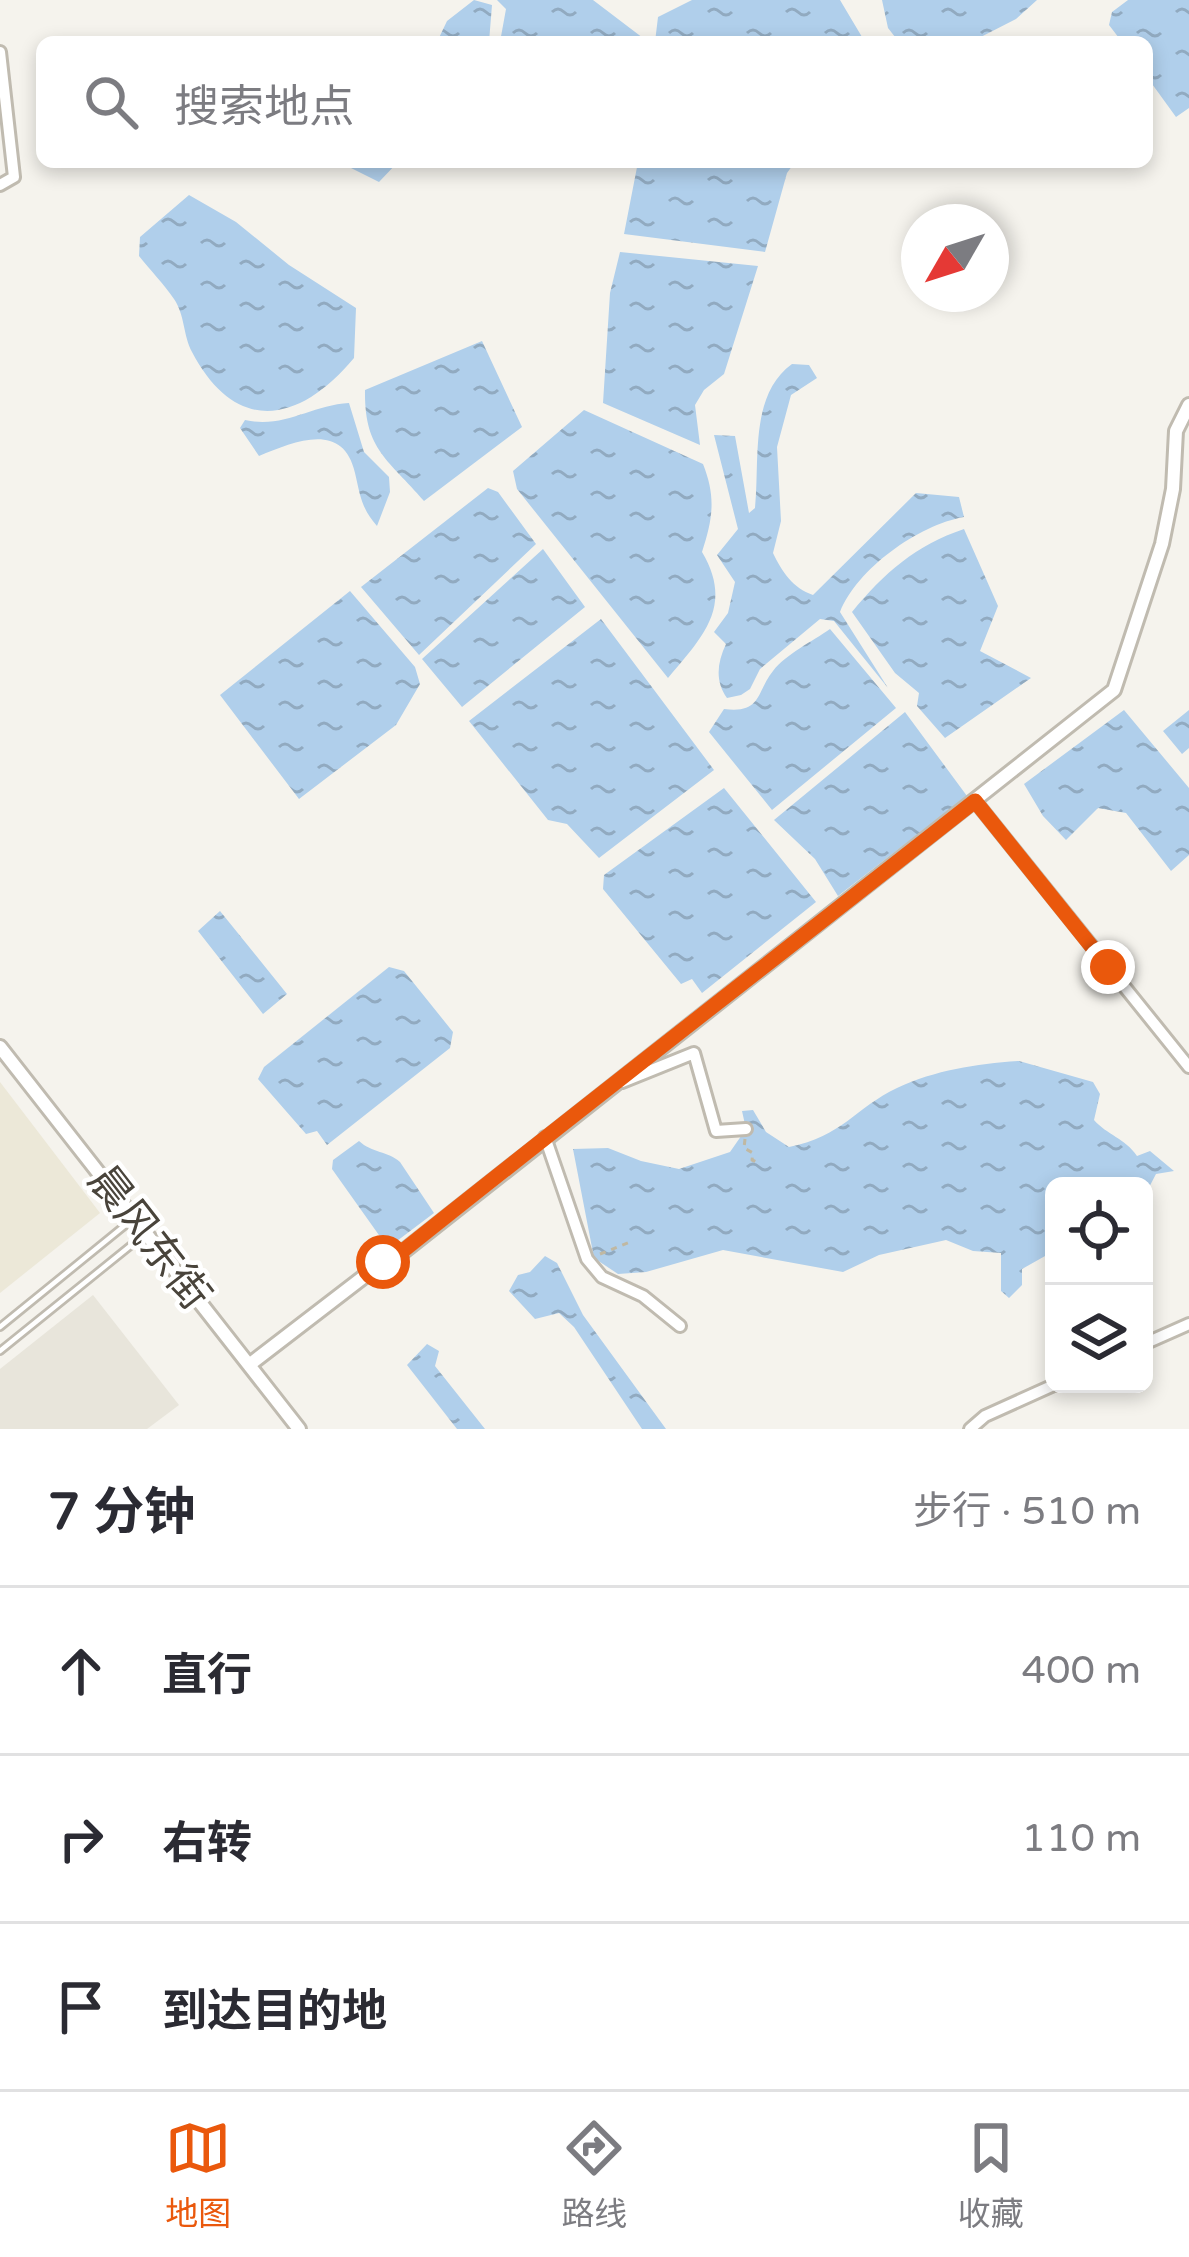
<!DOCTYPE html>
<html lang="zh">
<head>
<meta charset="utf-8">
<style>
	body { margin:0; font-family:"Varela Round","Noto Sans SC",sans-serif; background:#f2f2f3; color:#2b2b33 }
	.controls { position:absolute; right:36px; bottom:36px; display:grid; overflow:hidden; border-radius:18px; box-shadow:0 6px 18px #0003 }
	.controls button { width:108px; height:108px; display:grid; place-items:center; padding:0; border:0; border-bottom:3px solid #e1e1e2; background:#fff; color:#2b2b33; font:60px sans-serif }
	.compass { position:absolute; left:901px; top:204px; width:108px; height:108px; border-radius:50%; background:#fff; box-shadow:0 6px 18px #0003; rotate:231deg }
	.stop { position:absolute; width:36px; height:36px; margin:-27px; border:9px solid #ea580c; border-radius:50%; background:#fff }
	.stop.end { background:#ea580c; border-color:#fff; box-shadow:0 3px 12px #0008 }
	.list { margin:0; padding:0; list-style:none }
	h2 { display:flex; justify-content:space-between; align-items:center; height:156px; margin:0; padding:0 48px; font-size:51px }
	h2 small { font-size:39px; font-weight:400; color:#7c7c81 }
	.list li { display:grid; grid-template-columns:78px 1fr auto; gap:36px; align-items:center; box-sizing:border-box; height:168px; padding:0 48px; border-top:3px solid #e1e1e2 }
	.list b { display:block; font-size:45px; white-space:nowrap }
	.list em { font-size:39px; font-style:normal; color:#7c7c81 }
	.icon { flex:none; width:66px; height:66px; fill:none; stroke:currentColor; stroke-width:2; stroke-linecap:round; stroke-linejoin:round }
	.map { position:relative; flex:none; width:1189px; height:1429px; overflow:hidden }
	.search { position:absolute; background:#fff; box-shadow:0 6px 18px #0003; left:36px; right:36px; top:36px; height:132px; display:flex; align-items:center; gap:30px; box-sizing:border-box; padding:0 42px; border-radius:18px; color:#7c7c81; font-size:45px }
	.sheet { height:660px; background:#fff }
	nav { display:flex; justify-content:space-around; align-items:center; box-sizing:border-box; height:168px; border-top:3px solid #e1e1e2; background:#fff; font-size:33px; color:#7c7c81 }
	nav a { display:grid; justify-items:center; gap:6px }
	nav .on { color:#ea580c }
	.map>svg:first-child { display:block }
	.residential { fill:#e8e5db }
	.education { fill:#ece8d8 }
	.water { fill:url(#water-ripples) }
	.lines { fill:none; stroke-linecap:round; stroke-linejoin:round }
	.service-casing { stroke:#c0bbb0; stroke-width:10 }
	.minor-casing { stroke:#c0bbb0; stroke-width:16 }
	.tertiary-casing { stroke:#c0bbb0; stroke-width:18 }
	.path { stroke:#c0b8a2; stroke-width:3; stroke-dasharray:6 6; stroke-linecap:butt }
	.service { stroke:#fff; stroke-width:4.5 }
	.minor { stroke:#fff; stroke-width:10 }
	.tertiary { stroke:#fff; stroke-width:12 }
	.route { stroke:#ea580c; stroke-width:15 }
	.labels { text-anchor:middle; dominant-baseline:central; stroke-width:9; stroke-linejoin:round; paint-order:stroke }
	.street-label { font-size:42px; fill:#49443b; stroke:#fff }
</style>
</head>
<body>
<div class="map">
<svg width="1189" height="1429" viewBox="0 0 1189 1429">
	<defs>
		<pattern id="water-ripples" width="26" height="14" patternUnits="userSpaceOnUse" patternTransform="scale(3)"><rect width="26" height="14" fill="#b0cfeb"/><path d="M2 4q2-2 4 0t4 0M15 11q2-2 4 0t4 0" fill="none" stroke="#91aac0"/></pattern>
	</defs>
	<rect width="100%" height="100%" fill="#f5f3ed"/>
	<path class="residential" d="M93,1295L179,1405L147,1429H0V1369Z"/>
	<path class="education" d="M0,1082L100,1213L0,1293Z"/>
	<path class="water" d="M474,0L492,5L489,42H437L447,21Z
		M497,0H593L643,38L642,42H500L506,9Z
		M692,0H840L865,42H655L658,17Z
		M882,0H1037L1016,19L971,42H899L888,28Z
		M1128,0H1189V108L1176,117L1147,77V42H1122L1109,25L1112,12Z
		M339,162H398L379,182Z
		M638,162H795L787,173L765,252L624,234Z
		M189,195L236,222L289,265L356,308L354,358C300,423 236,436 192,352C183,335 185,315 174,299C164,284 150,270 139,256L140,237Z
		M620,252L758,266L724,374L704,390L695,405L700,445L603,403L610,293Z
		M482,341L522,427L424,501C388,459 364,450 365,390Z
		M792,364L809,365L817,378L791,395L777,447L781,521L773,553C782,572 793,588 813,595L916,493L959,497L964,517C918,525 857,569 840,612L888,688L834,621L820,619L760,669L750,689L741,695L727,698C715,681 717,663 726,644L714,632L728,613L735,582L717,555L738,529L714,435L735,436L749,513L755,508C760,461 749,395 792,364Z
		M349,403L364,452L389,477L390,492L377,526C361,508 360,494 355,473C343,420 294,442 259,456L240,428L245,420C284,429 311,405 349,403Z
		M584,410L703,464C716,497 713,518 702,552C734,606 703,636 668,678L517,489L513,471Z
		M488,488L498,492L536,544L419,655L361,587Z
		M964,529L998,606L980,651L1031,678L945,738L917,706L919,693L895,673L852,612C884,573 916,545 964,529Z
		M543,549L585,607L462,707L422,659Z
		M350,591L415,667L420,684L396,725L299,799L220,695Z
		M601,619L714,770L599,858L567,824L548,820L469,721Z
		M830,629L896,708L772,810L709,732L724,709C762,714 756,692 773,671C786,654 813,641 830,629Z
		M1124,710L1189,788V855L1171,871L1126,813L1098,808L1066,840L1043,816L1024,784Z
		M1189,710V748L1182,754L1163,731Z
		M905,712L967,796L838,896L815,859L774,820Z
		M724,788L816,902L702,993L692,979L681,984L603,889L604,875Z
		M220,911L287,994L263,1014L198,931Z
		M389,967L404,971L453,1032L450,1048L327,1145L317,1131L306,1134L258,1079L264,1067Z
		M1019,1061L1093,1082L1100,1094L1094,1120C1107,1135 1125,1138 1137,1156L1150,1151L1174,1171L1156,1174L1144,1197V1186H1054V1251L1022,1269V1285L1009,1298L1001,1291V1253L973,1251L946,1240L879,1255L843,1272L723,1250L646,1272L618,1274L594,1258L573,1149L608,1148L641,1161L679,1169L730,1152L746,1129L742,1111L753,1110L766,1132L789,1147C843,1136 855,1108 897,1088C936,1070 976,1064 1019,1061Z
		M359,1141C372,1153 388,1151 400,1162L434,1213L393,1244L381,1238L332,1169L333,1160Z
		M545,1256L557,1263L583,1315L666,1429H642L574,1327L559,1313L535,1319L509,1291L518,1275L530,1272Z
		M427,1344L439,1351L435,1366L485,1429H457L407,1365Z"/>
	<g class="lines">
		<defs>
			<path id="service" d="M0,1327L134,1218
				M0,1351L145,1234"/>
			<path id="minor" d="M0,52L14,177L0,185
				M975,801L1189,1067
				M622,1082L694,1053L716,1131L746,1129
				M545,1137L587,1259L602,1277L643,1296L680,1326
				M1144,1344L1189,1324
				M970,1429L985,1416L1056,1384"/>
			<path id="tertiary" d="M0,1047L299,1429
				M249,1365L383,1262L394,1259L1114,690L1162,544L1173,489L1176,431L1189,405"/>
		</defs>
		<use href="#service" class="service-casing"/>
		<use href="#minor" class="minor-casing"/>
		<use href="#tertiary" class="tertiary-casing"/>
		<path class="path" d="M745,1139L744,1148L753,1153L752,1160L759,1163
			M600,1254L630,1242"/>
		<use href="#service" class="service"/>
		<use href="#minor" class="minor"/>
		<use href="#tertiary" class="tertiary"/>
	</g>
	<g class="lines">
		<path class="route" d="M383,1262L394,1258C586,1104 781,954 975,801L1108,967"/>
	</g>
	<g class="labels">
		<g class="street-label">
			<text transform="translate(149 1238) rotate(52)">晨风东街</text>
		</g>
	</g>
</svg>
<div class="controls">
<button><svg class="icon" aria-label="locate" viewBox="0 0 24 24"><circle cx="12" cy="12" r="6"/><path d="M12 2v4M12 18v4M2 12h4M18 12h4"/></svg></button>
<button><svg class="icon" aria-label="layers" viewBox="0 0 24 24"><path d="M12 4l9 5-9 5-9-5zM3 14l9 5 9-5"/></svg></button>
</div>
<svg class="compass" viewBox="-18 -18 36 36"><path d="M0-13l5 13h-10z" fill="#e53935"/><path d="M0 13l5-13h-10z" fill="#7c7c81"/></svg>
<div class="stop" style="left:383px;top:1262px"></div>
<div class="stop end" style="left:1108px;top:967px"></div>
<div class="search"><svg class="icon" aria-label="search" viewBox="0 0 24 24"><circle cx="10" cy="10" r="6"/><path d="M15 15l6 6"/></svg>搜索地点</div>
</div>
<section class="sheet">
<h2>7 分钟<small>步行 · 510 m</small></h2>
<ul class="list">
<li><svg class="icon" aria-label="ahead" viewBox="0 0 24 24"><path d="M12 20V5M6 11l6-6 6 6"/></svg><div><b>直行</b></div><em>400 m</em></li>
<li><svg class="icon" aria-label="right" viewBox="0 0 24 24"><path d="M7 20v-9h11M14 6l5 5-5 5"/></svg><div><b>右转</b></div><em>110 m</em></li>
<li><svg class="icon" aria-label="arrive" viewBox="0 0 24 24"><path d="M6 21V4h12l-3 4 3 4H6"/></svg><div><b>到达目的地</b></div></li>
</ul>
</section>
<nav>
<a class="on"><svg class="icon" aria-label="map" viewBox="0 0 24 24"><path d="M3 6l6-2 6 2 6-2v14l-6 2-6-2-6 2zM9 4v14M15 6v14"/></svg>地图</a>
<a><svg class="icon" aria-label="directions" viewBox="0 0 24 24"><path d="M12 3l9 9-9 9-9-9zM9 14v-3h6M13 9l2 2-2 2"/></svg>路线</a>
<a><svg class="icon" aria-label="saved" viewBox="0 0 24 24"><path d="M7 4h10v16l-5-4-5 4z"/></svg>收藏</a>
</nav>
</body>
</html>
